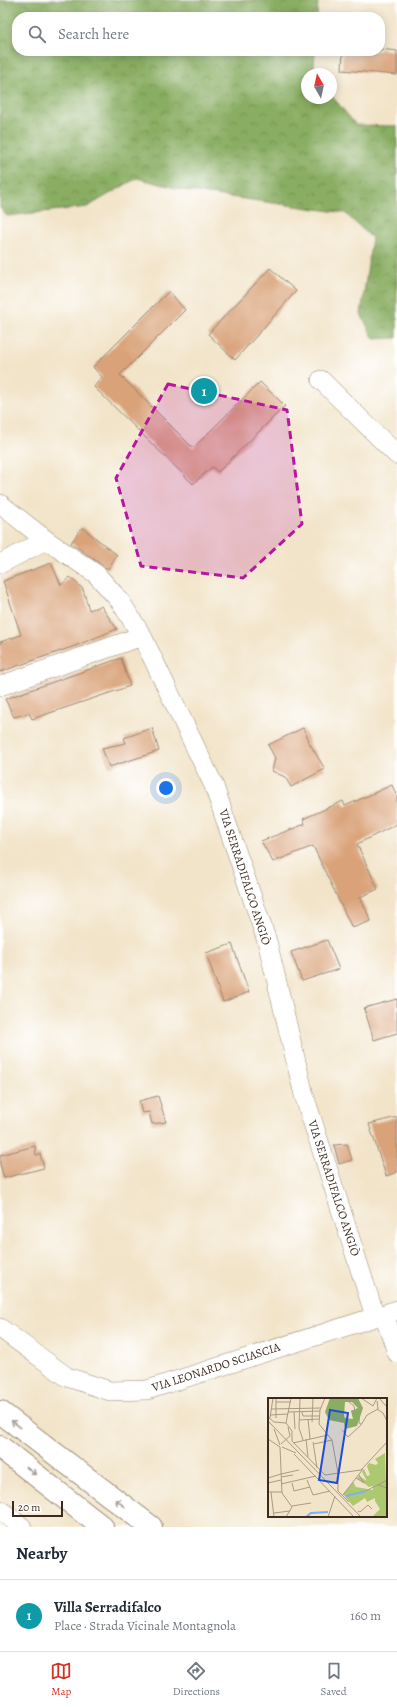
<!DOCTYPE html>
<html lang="en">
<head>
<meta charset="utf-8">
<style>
	body { margin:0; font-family:Alegreya,serif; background:#f6f6f7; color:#1f2937 }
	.compass { position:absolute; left:301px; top:68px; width:36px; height:36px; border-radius:50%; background:#fff; box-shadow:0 2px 10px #0003; rotate:351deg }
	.scale { position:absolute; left:12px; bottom:10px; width:51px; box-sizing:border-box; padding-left:4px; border:2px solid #3b2a1e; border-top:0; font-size:11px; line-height:14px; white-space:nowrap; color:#3b2a1e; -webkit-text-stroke:3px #fff; paint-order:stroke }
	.you { position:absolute; left:166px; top:788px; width:14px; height:14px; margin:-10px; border:3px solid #fff; border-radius:50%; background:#1a73e8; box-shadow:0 0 0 6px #1a73e833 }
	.badge { display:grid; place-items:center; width:26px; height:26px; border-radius:50%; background:#d93025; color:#fff; font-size:13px; font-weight:700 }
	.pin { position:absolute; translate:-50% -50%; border:2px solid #fff; box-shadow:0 1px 4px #0006 }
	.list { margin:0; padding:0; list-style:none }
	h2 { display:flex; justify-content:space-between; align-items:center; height:52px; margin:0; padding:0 16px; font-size:17px }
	h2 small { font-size:13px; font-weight:400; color:#747a83 }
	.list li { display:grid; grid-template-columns:26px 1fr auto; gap:12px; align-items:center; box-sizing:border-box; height:72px; padding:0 16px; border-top:1px solid #e0e1e3 }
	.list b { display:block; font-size:15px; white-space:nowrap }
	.list p { margin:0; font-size:13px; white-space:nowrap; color:#747a83 }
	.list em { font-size:13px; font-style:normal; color:#747a83 }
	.icon { flex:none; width:22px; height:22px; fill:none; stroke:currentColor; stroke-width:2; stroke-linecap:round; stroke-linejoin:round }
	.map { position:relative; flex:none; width:397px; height:1527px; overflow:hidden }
	.search { position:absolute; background:#fff; box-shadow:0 2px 10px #0003; left:12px; right:12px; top:12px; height:44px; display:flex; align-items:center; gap:10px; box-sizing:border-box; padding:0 14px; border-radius:16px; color:#747a83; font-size:15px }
	.sheet { height:124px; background:#fff }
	nav { display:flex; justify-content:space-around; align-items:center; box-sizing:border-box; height:56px; border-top:1px solid #e0e1e3; background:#fff; font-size:11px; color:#747a83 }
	nav a { display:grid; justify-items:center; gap:2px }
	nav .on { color:#d93025 }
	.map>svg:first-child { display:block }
	.forest { fill:url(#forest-crowns); stroke:#626c40 }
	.building { fill:#d9a278 }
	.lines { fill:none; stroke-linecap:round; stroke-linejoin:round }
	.minor-casing { stroke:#968774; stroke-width:20 }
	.highway-casing { stroke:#968774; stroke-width:24 }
	.minor { stroke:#fff; stroke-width:19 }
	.highway { stroke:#fff; stroke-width:22 }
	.oneway { stroke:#a79f9a }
	.marked { fill:#b5179e; fill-opacity:0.2; stroke:#b5179e; stroke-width:3; stroke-dasharray:8 5; stroke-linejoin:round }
	.labels { text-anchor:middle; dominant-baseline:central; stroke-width:4; stroke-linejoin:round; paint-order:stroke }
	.street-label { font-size:12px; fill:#3b2a1e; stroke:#fff }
	.inset-river { fill:none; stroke:#7cb2eb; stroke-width:2 }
	.inset-road { fill:none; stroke:#a99a85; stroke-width:1 }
	.view { fill:#1d4ed8; fill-opacity:0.15; stroke:#1d4ed8; stroke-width:2 }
	.inset-edge { fill:none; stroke:#3b2a1e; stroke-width:2 }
</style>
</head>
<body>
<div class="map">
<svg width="397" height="1527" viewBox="0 0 397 1527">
	<defs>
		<pattern id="forest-crowns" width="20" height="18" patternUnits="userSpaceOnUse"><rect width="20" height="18" fill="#89ad62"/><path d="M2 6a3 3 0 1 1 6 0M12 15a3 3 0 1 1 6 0" fill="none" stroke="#718d50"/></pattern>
	</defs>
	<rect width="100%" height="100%" fill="#fff"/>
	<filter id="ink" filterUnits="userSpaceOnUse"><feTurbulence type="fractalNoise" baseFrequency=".025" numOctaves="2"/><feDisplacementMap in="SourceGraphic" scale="8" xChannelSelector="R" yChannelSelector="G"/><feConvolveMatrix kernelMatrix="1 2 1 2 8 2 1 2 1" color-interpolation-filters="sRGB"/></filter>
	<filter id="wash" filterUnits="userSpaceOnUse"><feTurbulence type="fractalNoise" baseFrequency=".012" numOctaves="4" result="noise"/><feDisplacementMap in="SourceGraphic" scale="16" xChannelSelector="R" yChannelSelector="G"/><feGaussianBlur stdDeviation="0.9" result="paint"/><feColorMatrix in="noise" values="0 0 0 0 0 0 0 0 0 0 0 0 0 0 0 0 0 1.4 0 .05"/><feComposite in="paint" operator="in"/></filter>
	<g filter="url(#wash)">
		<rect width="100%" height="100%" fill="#f2e4c9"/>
		<path class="forest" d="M0,0H318L317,17H17V51H315L314,67L319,74H307V98H331V95L356,125L397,126V338L374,339L361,314L372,238L345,213L187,191L137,178L87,207L7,216L0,208Z"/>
		<g id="blocks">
			<path class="building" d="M380,49L397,51V75L342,70L343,51H380Z
				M270,268L296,291L235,360L208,334Z
				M169,291L185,310L120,375L193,448L260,382L285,406L218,472L212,467L193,484L94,387L102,377L93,367Z
				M82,527L117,555L108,569L71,543Z
				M51,563L61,585L70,577L83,589L89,610L101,606L117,629L72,647L0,672V642L21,635L3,581Z
				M121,658L130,686L32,719L29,713L14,717L5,699Z
				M152,728L159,751L109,767L102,748L126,743L124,738Z
				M303,728L309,740L308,741L325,769L291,787L285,777L272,771L275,758L268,745Z
				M392,785L397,797V824L357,844L378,889L360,897L371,921L352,928L313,846L273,862L261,841L305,824L303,819L343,801L345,806Z
				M327,940L339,969L302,981L291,952Z
				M232,944L249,992L223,1002L206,953Z
				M397,999V1033L374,1040L364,1008Z
				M158,1096L166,1122L152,1124L149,1112L142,1113L139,1101Z
				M397,1117V1172L386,1176L369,1124Z
				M347,1144L352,1160L339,1164L334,1145Z
				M35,1146L36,1155L40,1154L44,1168L4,1178L0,1164V1155Z"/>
		</g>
	</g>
	<g filter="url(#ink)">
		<use href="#blocks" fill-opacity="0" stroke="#968774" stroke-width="1"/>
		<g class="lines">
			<defs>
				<path id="minor" d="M321,380L397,455
					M0,504L46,540L96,574L120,601L142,636L214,786L267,941L304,1095L375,1316
					M0,564L46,540
					M0,686L142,636
					M384,1314L397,1353
					M0,1328L67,1377L110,1391L147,1390L397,1310
					M0,1510L22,1527"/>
				<path id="highway" d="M0,1412L151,1527
					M0,1447L102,1527"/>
			</defs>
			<use href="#minor" class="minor-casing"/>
			<use href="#highway" class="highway-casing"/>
			<use href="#minor" class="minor"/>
			<use href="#highway" class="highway"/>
		</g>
		<defs><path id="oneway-shaft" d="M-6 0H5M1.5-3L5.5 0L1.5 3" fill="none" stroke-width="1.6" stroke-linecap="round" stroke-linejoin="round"/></defs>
		<g class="oneway">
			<use href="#oneway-shaft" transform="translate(16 1424) rotate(-143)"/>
			<use href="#oneway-shaft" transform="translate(31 1471) rotate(38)"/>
			<use href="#oneway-shaft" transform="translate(120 1503) rotate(-143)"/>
		</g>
	</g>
	<path class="marked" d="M168,384L287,410L302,524L243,578L141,566L116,478Z"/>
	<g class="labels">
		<g class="street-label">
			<text transform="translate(245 877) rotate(72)">VIA SERRADIFALCO ANGIÒ</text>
			<text transform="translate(334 1188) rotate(72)">VIA SERRADIFALCO ANGIÒ</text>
			<text transform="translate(216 1367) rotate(-18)">VIA LEONARDO SCIASCIA</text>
		</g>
	</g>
	<g transform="translate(268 1398)">
		<rect width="119" height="119" fill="#f2e4c9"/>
		<path d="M117,55L119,119H104L112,111L107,103V100L99,104L97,100L85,108L75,96L85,84L88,89L105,92V88L101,89L89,80L91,78L99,83L94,74L96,71L99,78L102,77L99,68L101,65L108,67L110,65L107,61Z" fill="#acc970"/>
		<path d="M62,0H90L95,10L89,28L77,31L76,25L61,22L57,14ZM77,4H84L90,10L83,13L85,21L77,20L76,18Z" fill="#89ad62" fill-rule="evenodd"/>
		<path class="inset-river" d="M78,98L98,93M38,119L43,115L60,114"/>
		<path class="inset-road" d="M23,0L18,25L24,33V43L57,77L93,72L119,44M32,0L31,30L35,42M57,0L52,12L51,26L64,42L70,75M76,0L86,8L87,13H83M80,0L92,8L91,25L93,26M93,0L105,8L109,0M111,0L119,9M8,4H23M3,11L53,10M109,11L115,15L119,23M20,14L52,13M26,14L27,31M34,14L35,18H52M2,17L20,16M0,19L6,24L18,25M2,20L5,0M8,20V0M40,21L42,41M31,22L51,21M0,23L93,119M44,24L45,0M6,31L12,47M74,32L80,39L93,27L99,17L110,11L109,3M0,41L12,49M38,41L40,59M45,44L49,70M25,45L60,37M13,46L22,38L20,29M46,46L64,42M12,49L14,95L24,109L18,119M14,49L28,55M26,56L86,119M70,75V93L81,104M13,76L31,72M13,79L25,77M0,80L13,76M88,80L96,85L91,77M39,82L45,97L62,93M119,82L110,87L119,90M0,85L13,82M24,85L26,93L42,89M13,86L48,78M98,93L111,86M0,94H14M3,94L6,119M75,97L95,71M24,108L43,105M90,113L92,114L100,107L104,111M6,115L22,113M60,119L67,98"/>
		<path class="view" d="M62,12L80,15L69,85L51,82Z"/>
		<rect width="119" height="119" class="inset-edge"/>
	</g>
</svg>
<svg class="compass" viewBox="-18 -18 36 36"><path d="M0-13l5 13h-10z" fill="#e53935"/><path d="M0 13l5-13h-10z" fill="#747a83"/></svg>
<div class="scale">20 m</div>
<div class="you"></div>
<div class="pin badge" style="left:204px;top:391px;background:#0f9aa8">1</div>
<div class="search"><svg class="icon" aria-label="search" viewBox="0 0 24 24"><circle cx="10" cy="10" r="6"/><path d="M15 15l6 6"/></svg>Search here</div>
</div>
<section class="sheet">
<h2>Nearby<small></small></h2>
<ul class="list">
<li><span class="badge" style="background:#0f9aa8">1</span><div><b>Villa Serradifalco</b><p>Place · Strada Vicinale Montagnola</p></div><em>160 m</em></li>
</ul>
</section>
<nav>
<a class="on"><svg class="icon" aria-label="map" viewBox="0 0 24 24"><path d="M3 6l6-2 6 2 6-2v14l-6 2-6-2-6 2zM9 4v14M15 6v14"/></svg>Map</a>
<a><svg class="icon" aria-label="directions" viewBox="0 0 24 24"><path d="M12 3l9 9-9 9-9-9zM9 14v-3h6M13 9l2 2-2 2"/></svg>Directions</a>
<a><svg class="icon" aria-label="saved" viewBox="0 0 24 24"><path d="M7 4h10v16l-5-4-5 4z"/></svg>Saved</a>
</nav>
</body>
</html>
